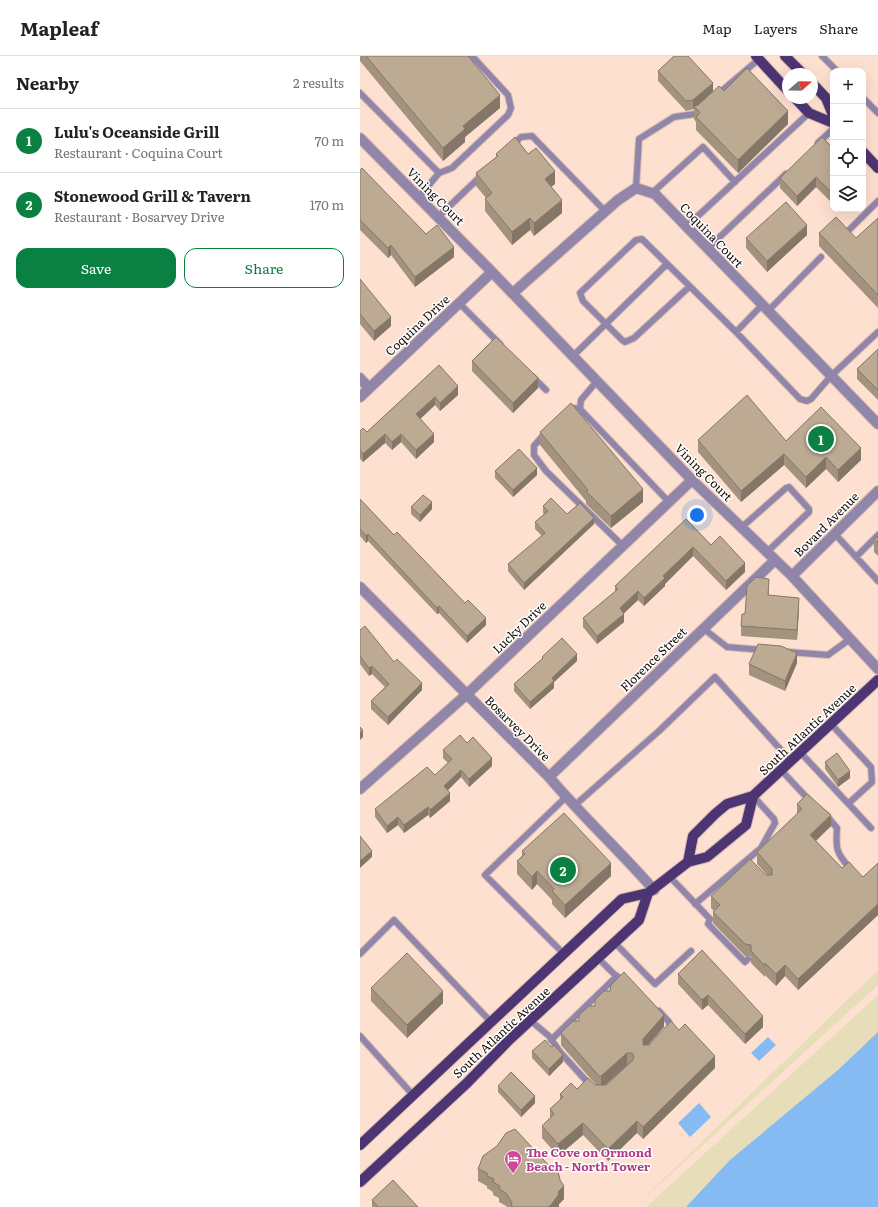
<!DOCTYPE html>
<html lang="en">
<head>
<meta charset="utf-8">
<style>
	body { margin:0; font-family:Literata,serif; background:#f6f6f6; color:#202124 }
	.controls { position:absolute; right:12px; top:12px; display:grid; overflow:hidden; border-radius:8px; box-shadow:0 4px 16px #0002 }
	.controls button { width:36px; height:36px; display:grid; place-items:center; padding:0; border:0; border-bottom:1px solid #e0e0e0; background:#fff; color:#202124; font:20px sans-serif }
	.compass { position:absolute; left:422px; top:12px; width:36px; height:36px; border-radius:50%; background:#fff; box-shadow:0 4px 16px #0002; rotate:70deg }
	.you { position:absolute; left:337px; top:459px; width:14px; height:14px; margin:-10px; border:3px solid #fff; border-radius:50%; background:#1a73e8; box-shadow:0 0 0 6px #1a73e833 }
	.badge { display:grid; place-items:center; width:26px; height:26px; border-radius:50%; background:#0b8043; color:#fff; font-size:13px; font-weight:700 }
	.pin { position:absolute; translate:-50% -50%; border:2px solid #fff; box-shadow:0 1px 4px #0006 }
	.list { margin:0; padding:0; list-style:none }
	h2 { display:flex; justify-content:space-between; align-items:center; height:52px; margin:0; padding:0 16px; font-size:17px }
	h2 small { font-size:13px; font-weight:400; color:#757577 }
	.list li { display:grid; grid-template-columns:26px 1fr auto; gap:12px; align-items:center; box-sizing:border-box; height:64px; padding:0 16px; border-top:1px solid #e0e0e0 }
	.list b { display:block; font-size:15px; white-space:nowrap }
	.list p { margin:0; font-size:13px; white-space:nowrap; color:#757577 }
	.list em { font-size:13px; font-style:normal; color:#757577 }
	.actions { display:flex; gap:8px; padding:12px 16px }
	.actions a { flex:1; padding:9px 0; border:1px solid #0b8043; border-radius:12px; text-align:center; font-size:14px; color:#0b8043 }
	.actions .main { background:#0b8043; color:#fff }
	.icon { flex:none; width:22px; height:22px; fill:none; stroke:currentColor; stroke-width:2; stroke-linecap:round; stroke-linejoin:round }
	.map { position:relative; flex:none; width:518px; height:1151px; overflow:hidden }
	header { display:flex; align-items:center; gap:24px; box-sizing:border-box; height:56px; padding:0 20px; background:#fff; border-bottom:1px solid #e0e0e0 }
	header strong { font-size:19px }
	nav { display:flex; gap:22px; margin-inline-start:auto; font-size:14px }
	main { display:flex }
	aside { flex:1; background:#fff }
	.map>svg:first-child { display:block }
	.sand { fill:#e7ddb8 }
	.water { fill:#86baf3 }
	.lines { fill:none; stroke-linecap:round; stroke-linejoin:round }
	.service-casing { stroke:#d9beb1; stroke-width:8 }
	.minor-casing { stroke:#d9beb1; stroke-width:12 }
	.primary-casing { stroke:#d9beb1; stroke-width:12 }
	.service { stroke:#9186aa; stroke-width:6 }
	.minor { stroke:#9186aa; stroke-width:10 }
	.primary { stroke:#4d3574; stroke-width:10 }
	.wall { fill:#a2927e }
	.shaded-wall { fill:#847767 }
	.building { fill:#bcaa93; stroke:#847767 }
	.labels { text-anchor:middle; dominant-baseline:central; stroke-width:3; stroke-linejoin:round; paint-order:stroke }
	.street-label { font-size:12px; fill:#140a06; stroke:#fff }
	.hotel-label { font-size:12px; font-weight:bold; fill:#b23c85; stroke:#fff; text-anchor:start }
</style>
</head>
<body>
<header>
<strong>Mapleaf</strong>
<nav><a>Map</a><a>Layers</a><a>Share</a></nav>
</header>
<main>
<aside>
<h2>Nearby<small>2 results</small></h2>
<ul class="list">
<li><span class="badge">1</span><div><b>Lulu's Oceanside Grill</b><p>Restaurant · Coquina Court</p></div><em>70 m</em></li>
<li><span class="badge">2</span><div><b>Stonewood Grill &amp; Tavern</b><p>Restaurant · Bosarvey Drive</p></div><em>170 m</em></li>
</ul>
<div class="actions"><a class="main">Save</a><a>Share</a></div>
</aside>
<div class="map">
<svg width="518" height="1151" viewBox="0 0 518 1151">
	<rect width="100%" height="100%" fill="#fee0d1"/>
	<path class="sand" d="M518,914V929L276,1150Z
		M518,939V1053L408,1151H286Z"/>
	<path class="water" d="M518,976V1151H326L370,1104L478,1014Z
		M408,981L416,989L399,1005L391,997Z
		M339,1047L351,1061L330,1081L318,1067Z"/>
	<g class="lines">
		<defs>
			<path id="service" d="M462,0L477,15
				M0,37L79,117
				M358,38L398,4
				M503,42L518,57
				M458,87L473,73
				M153,89L161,81L172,80L245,155
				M276,132L279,83L314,61L335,58L339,55
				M292,137L343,91L375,126
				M59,141L79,117L92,112L148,59L151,52L148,39L112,0
				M78,161L122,119
				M326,171L449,57
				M486,177L518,145
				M347,193L426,118
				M329,231L274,282L265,286L262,284L223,245L220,237L276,184L282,183L376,276L402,249
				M99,247L140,288
				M408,255L461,201
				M376,276L440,343L447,345L451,343L471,320L518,276
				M213,300L307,208
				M173,321L186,334
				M237,325L221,344L220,353L309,446
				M209,356L213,352L220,353
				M186,376L174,390V399L186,415L263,490
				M382,471L426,432L429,431L449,453V456L407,496
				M475,478L518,525
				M496,501L518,479
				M344,573L367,591L403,594
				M428,596L468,599L490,583
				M471,668L511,711L512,726L489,747
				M440,696L511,772
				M421,714L450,745
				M214,750L299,675L355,621L431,705
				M466,759L477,772C476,790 475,796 489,811
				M310,821L350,863L348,868L385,906L388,903
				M335,848L401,792L415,767L414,763L393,740
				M255,887L295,928L331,895
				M203,897L125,819L206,741
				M0,898L34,864L131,966
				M238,902L256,920L266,925
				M299,955L309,966L310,971L309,973
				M171,965L189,980L200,996L231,1030
				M0,980L53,1039
				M191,984L257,920"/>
			<path id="minor" d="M0,82L132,216L332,424L432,520L518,613
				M153,237L258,144L276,132L295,138L518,368
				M0,322L9,332
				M0,341L132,216
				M432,520L518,435
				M0,531L189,721C222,760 260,795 294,834
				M189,721L415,504
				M0,733L106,639L332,424"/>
			<path id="primary" d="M396,0L428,35
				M425,0L443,18
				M452,27L466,42L473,59
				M435,42L449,57L473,67
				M503,96L518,112
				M328,806L333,780L355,758L367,748L393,740L518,624
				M0,1089L262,843L288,837L328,806L347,801L386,769L393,740
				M0,1126L107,1027L149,984L279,864L288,837"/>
		</defs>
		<use href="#service" class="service-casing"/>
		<use href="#minor" class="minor-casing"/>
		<use href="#primary" class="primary-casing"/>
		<use href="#service" class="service"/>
		<use href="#minor" class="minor"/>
		<use href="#primary" class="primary"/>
	</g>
	<path class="wall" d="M0,0H108L140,52L105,81V86L83,105L0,5Z
		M298,15L353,36L364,35L428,68L378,117L336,74V66L334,63V53L326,55L298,25Z
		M473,92V148L456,131L437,150L420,132V122Z
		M136,98H168L195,128L191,130L202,157L174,180L170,174L152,189L125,155V143L126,142L116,130V117L136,101Z
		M0,114L66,178L94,201L55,231L31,199L28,202L0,174Z
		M518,162V252L459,190V177L496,182Z
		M447,179L407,216L386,192V182Z
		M0,223L31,270L14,285L0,268Z
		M518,293V344L497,323V313Z
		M112,305L178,332L153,357L112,315Z
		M79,309L98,339L80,355L75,349L60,363L74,386L56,403L41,386L32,394L25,387L3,406L0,403V375L7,376Z
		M180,376L283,446L251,472L226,448V445L180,389Z
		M338,384L426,385L501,404L478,426L466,413L446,432L424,409L381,446L338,396Z
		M135,415L177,419L153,441L135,422Z
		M0,443L34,479L126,569L107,587L79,557L77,558L8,485L6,487L0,480Z
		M183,450L234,468L164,534L148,515V508L182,480L175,473V466L184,458L183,457Z
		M51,451L72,453L60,466L51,458Z
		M326,463L351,489L385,516L366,534L333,500L305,528V530L284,550L278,544L264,557V566L237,588L223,571V562L255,536V530Z
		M518,480V500L514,496V483Z
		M409,533V539L439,552L437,584L381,580V570L385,558Z
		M0,574L34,606L62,634L28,669L11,653V645L25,631L12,618L9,620L0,608Z
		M182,601L217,605L194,626V632L170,653L154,635V628L182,603Z
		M437,607L425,635L389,619V608Z
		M107,687L132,710L109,731L101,721L88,734L90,745L70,762L68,759L44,777L38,769L27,777L15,761V753L75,719L88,707L83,702V694Z
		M465,706L490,722L478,731L465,713Z
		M437,748L471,770L456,785L482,812L503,821L518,807V859L438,934L425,920L416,930L405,919V921L391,907V900H385L353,867V856L354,855L351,852V840L407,819L397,808V796L437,758Z
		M162,795L251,820L205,862L192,848V844L177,828L172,834L157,818V805L162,800Z
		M318,918L403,971L385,988L348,949L342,954L318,928Z
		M11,932L83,947L47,982L11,945Z
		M304,971L288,989L355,1012L283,1083L277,1077L248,1105L223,1079L198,1100L182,1082V1070L190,1062V1053L200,1044V1038L217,1033L236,1029L201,989V977Z
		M191,991L203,1006L189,1020L172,1002V995Z
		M138,1030L175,1047L161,1061L138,1036Z
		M137,1090L204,1143L199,1148V1151H147L146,1150L139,1146V1142L133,1139V1136L127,1132V1130L118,1125V1113Z
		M12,1144L58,1151H12Z"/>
	<path class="shaded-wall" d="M353,27V37L335,52L334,50L333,54V44Z
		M140,39V52L105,81V86L83,105V92L103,70Z
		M428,55V68L378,117V104Z
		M473,107V117L470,110Z
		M195,115V128L185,136V123Z
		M456,121V131L437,150V140Z
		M202,144V157L174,180V167Z
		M170,162V174L152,189V176Z
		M447,169V179L407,216V205Z
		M31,189V199L28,202V192Z
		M94,191V201L55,231V221Z
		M31,261V270L14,285V275Z
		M178,322V332L153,357V347Z
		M98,330V339L80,355V347Z
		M75,341V349L56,367V358Z
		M25,378V387L3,406V398Z
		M41,378V386L32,394V386Z
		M74,378V386L56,403V394Z
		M501,392V404L478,426V414Z
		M424,398V409L381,446V435Z
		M466,401V413L446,432V421Z
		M177,412V419L153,441V434Z
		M283,433V446L251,472V460Z
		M72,446V453L60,466V459Z
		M234,462V468L164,534V527Z
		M8,478V485L6,487V480Z
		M333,491V500L305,528V530L284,550V542L303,520Z
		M385,507V516L366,534V525Z
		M278,535V544L260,561V552Z
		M439,542V552L437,584V574Z
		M79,550V557L77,558V552Z
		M264,558V566L237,588V580Z
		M126,562V569L107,587V580Z
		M437,597V607L425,635V625Z
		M217,598V605L194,626V632L170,653V646L192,622Z
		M12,610V618L9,620V612Z
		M62,627V634L28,669V661Z
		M3,674V681L0,684V677Z
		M132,702V710L109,731V723Z
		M101,714V721L84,738V730Z
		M490,715V722L478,731V724Z
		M90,737V745L70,762V754Z
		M68,751V759L44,777V769Z
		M471,759V770L450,790V779Z
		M38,761V769L27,777V770Z
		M12,795V801L0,812V805Z
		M251,807V820L205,862V849Z
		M177,815V828L172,834V821Z
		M518,848V859L438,934V923Z
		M425,909V920L416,930V918Z
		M83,935V947L47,982V969Z
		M348,939V949L342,954V944Z
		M304,959V971L283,995V983Z
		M403,960V971L385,988V978Z
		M267,997V1009L241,1032V1020Z
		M203,999V1006L189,1020V1013Z
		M355,1000V1012L283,1083V1071Z
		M175,1040V1047L161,1061V1054Z
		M277,1065V1077L248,1105V1093Z
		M223,1067V1079L198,1100V1088Z
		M204,1130V1143L199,1148V1151H188L198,1136Z"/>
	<path class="building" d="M6,0H108L140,39L103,70L105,73L83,92Z
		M314,0H328L353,27L333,44L326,45L298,15Z
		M387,12L428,55L378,104L336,61L340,57L334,50L338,49L359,30L364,35Z
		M155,81L168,98L176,92L195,115L185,123L202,144L174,167L170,162L152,176L125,143L132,137L116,117L138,100L136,98Z
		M462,81L473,92V107L470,110L473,113V138L456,121L437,140L420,122Z
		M2,112L66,178L77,169L94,191L55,221L31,189L28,192L0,164V114Z
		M426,146L447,169L407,205L386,182Z
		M476,161L496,182L518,162V239L459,177Z
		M0,223L31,261L14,275L0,258Z
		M136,281L178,322L153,347L112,305Z
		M518,293V334L497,313Z
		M79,309L98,330L80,347L75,341L56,358L74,378L56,394L41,378L32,386L25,378L3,398L0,394V375L3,372L7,376Z
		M387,339L426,385L461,351L501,392L478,414L466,401L446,421L424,398L381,435L338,384Z
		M211,347L283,433L251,460L226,435L228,434L180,376Z
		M159,393L177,412L153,434L135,415Z
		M63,439L72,446L60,459L51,451Z
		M191,442L207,458L220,447L234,462L164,527L148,508L185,477L175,466L188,455L183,450Z
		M0,443L34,479L37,476L105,547L108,544L126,562L107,580L79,550L77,552L8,478L6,480L0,473Z
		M326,463L351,489L360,480L385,507L366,525L333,491L303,520L305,522L284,542L278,535L260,552L264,558L237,580L223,562L258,533L255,530Z
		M518,480V487L514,483Z
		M396,521L409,523L408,539L439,542L437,574L381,570L382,558H385L387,530Z
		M5,570L34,606L37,603L62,627L28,661L11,645L29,628L12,610L9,612L0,600V574Z
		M202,582L217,598L192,622L194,625L170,646L154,628L183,602L182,601Z
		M398,588L421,590L437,597L425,625L389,608Z
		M0,671L3,674L0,677Z
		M100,679L107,687L113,681L132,702L109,723L101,714L84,730L90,737L70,754L68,751L44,769L38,761L27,770L15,753L67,711L75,719L92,703L83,694Z
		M477,697L490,715L478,724L465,706Z
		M447,738L471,759L450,779L482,812L489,806L503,821L518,807V848L438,923L425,909L416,918L405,907V910L391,895V889L385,888L353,856L360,849L351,840L390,803L406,819H412V813L397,796L442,753L437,748Z
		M204,757L251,807L205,849L192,835L194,833L177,815L172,821L157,805L165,798L162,795Z
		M0,780L12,795L0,805Z
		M342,894L403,960L385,978L348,939L342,944L318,918Z
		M47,897L83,935L47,969L11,932Z
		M264,916L304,959L283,983V989H289L311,965L319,974L325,968L355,1000L283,1071L277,1065L248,1093L223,1067L198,1088L182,1070L194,1058L190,1053L203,1041L200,1038L211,1027L217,1033L228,1022L235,1029H246L273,1004L274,1000L272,997H267L241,1020H239L201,977L213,965H219V959L229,950H235V944L244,935H250L251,929Z
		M185,984L191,991L194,989L203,999L189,1013L172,995Z
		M151,1016L175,1040L161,1054L138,1030Z
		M155,1073L194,1115H198L200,1124L204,1130L198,1136L199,1138L191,1149L188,1151H154L151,1150L152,1147L146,1137L139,1133L140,1130L133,1126L134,1123L127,1120V1117L118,1113L123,1100L137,1090L146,1077Z
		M33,1124L58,1151H18L12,1144Z"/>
	<defs>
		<symbol id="hotel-pin" viewBox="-11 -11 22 30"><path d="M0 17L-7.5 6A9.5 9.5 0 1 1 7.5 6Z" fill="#d1479c" stroke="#fff"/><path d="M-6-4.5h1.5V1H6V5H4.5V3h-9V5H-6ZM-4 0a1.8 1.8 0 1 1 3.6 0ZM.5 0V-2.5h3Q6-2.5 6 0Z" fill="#fff"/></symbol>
	</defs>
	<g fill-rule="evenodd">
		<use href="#hotel-pin" x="143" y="1093" width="20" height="27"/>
	</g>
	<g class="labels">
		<g class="street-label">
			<text transform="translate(76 140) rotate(45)">Vining Court</text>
			<text transform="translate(352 179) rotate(46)">Coquina Court</text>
			<text transform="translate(57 269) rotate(-43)">Coquina Drive</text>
			<text transform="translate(344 416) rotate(45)">Vining Court</text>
			<text transform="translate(466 468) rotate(-45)">Bovard Avenue</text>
			<text transform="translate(159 571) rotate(-44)">Lucky Drive</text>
			<text transform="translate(293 603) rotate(-44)">Florence Street</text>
			<text transform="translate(158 672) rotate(45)">Bosarvey Drive</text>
			<text transform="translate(447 673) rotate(-43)">South Atlantic Avenue</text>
			<text transform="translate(141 976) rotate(-43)">South Atlantic Avenue</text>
		</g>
		<g class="hotel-label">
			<text x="166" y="1096">The Cove on Ormond<tspan x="166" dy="14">Beach - North Tower</tspan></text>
		</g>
	</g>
</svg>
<div class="controls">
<button>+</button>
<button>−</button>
<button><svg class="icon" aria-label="locate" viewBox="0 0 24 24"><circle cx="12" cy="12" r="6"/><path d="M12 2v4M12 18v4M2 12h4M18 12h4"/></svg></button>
<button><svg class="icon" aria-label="layers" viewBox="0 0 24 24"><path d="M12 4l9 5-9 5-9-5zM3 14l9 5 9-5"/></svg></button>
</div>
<svg class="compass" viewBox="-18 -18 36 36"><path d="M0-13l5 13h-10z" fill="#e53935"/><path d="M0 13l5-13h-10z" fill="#757577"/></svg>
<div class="you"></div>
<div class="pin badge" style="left:461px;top:383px">1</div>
<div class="pin badge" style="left:203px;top:814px">2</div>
</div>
</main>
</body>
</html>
